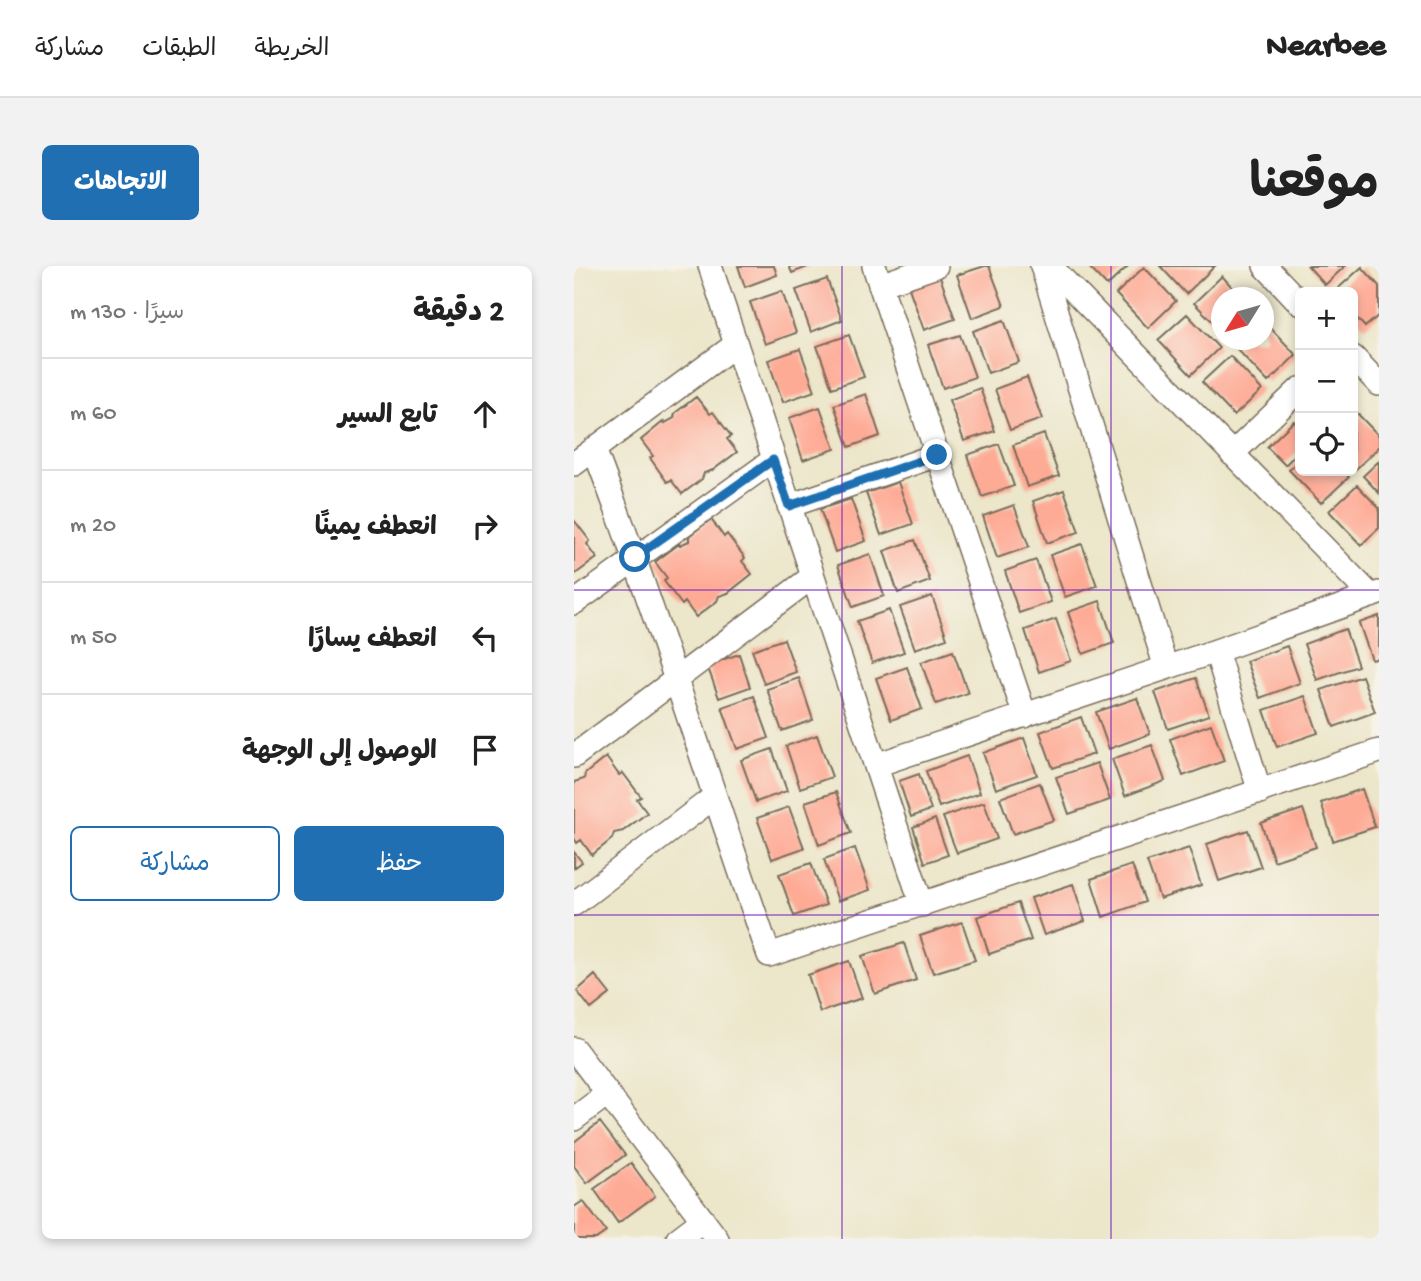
<!DOCTYPE html>
<html lang="ar">
<head>
<meta charset="utf-8">
<style>
	body { margin:0; font-family:"Gochi Hand","Playpen Sans Arabic",sans-serif; background:#f2f2f2; color:#222; direction:rtl }
	.controls { position:absolute; right:21px; top:21px; display:grid; overflow:hidden; border-radius:10px; box-shadow:0 4px 10px #0003 }
	.controls button { width:63px; height:63px; display:grid; place-items:center; padding:0; border:0; border-bottom:2px solid #e0e0e0; background:#fff; color:#222; font:35px sans-serif }
	.compass { position:absolute; left:637px; top:21px; width:63px; height:63px; border-radius:50%; background:#fff; box-shadow:0 4px 10px #0003; rotate:233deg }
	.stop { position:absolute; width:21px; height:21px; margin:-16px; border:5px solid #1f6fb2; border-radius:50%; background:#fff }
	.stop.end { background:#1f6fb2; border-color:#fff; box-shadow:0 2px 7px #0008 }
	.list { margin:0; padding:0; list-style:none }
	h2 { display:flex; justify-content:space-between; align-items:center; height:91px; margin:0; padding:0 28px; font-size:30px }
	h2 small { font-size:23px; font-weight:400; color:#767676 }
	.list li { display:grid; grid-template-columns:46px 1fr auto; gap:21px; align-items:center; box-sizing:border-box; height:112px; padding:0 28px; border-top:2px solid #e0e0e0 }
	.list b { display:block; font-size:26px; white-space:nowrap }
	.list em { font-size:23px; font-style:normal; color:#767676 }
	.actions { display:flex; gap:14px; padding:21px 28px }
	.actions a { flex:1; padding:16px 0; border:2px solid #1f6fb2; border-radius:10px; text-align:center; font-size:24px; color:#1f6fb2 }
	.actions .main { background:#1f6fb2; color:#fff }
	.icon { flex:none; width:38px; height:38px; fill:none; stroke:currentColor; stroke-width:2; stroke-linecap:round; stroke-linejoin:round }
	.map { position:relative; flex:none; width:805px; height:973px; overflow:hidden; direction:ltr; border-radius:10px }
	header { display:flex; align-items:center; gap:42px; box-sizing:border-box; height:98px; padding:0 35px; background:#fff; border-bottom:2px solid #e0e0e0 }
	header strong { font-size:33px }
	nav { display:flex; gap:38px; margin-inline-start:auto; font-size:24px }
	.intro { display:flex; align-items:center; justify-content:space-between; box-sizing:border-box; height:168px; padding:0 42px }
	h1 { margin:0; font-size:49px }
	.button { padding:18px 32px; border-radius:10px; background:#1f6fb2; color:#fff; font-size:24px; font-weight:700 }
	main { display:flex; gap:42px; padding:0 42px }
	aside { flex:1; background:#fff; border-radius:10px; box-shadow:0 4px 10px #0003 }
	.map>svg:first-child { display:block }
	.building { fill:#feab96 }
	.lines { fill:none; stroke-linecap:round; stroke-linejoin:round }
	.minor-casing { stroke:#796c5a; stroke-width:26 }
	.minor { stroke:#fff; stroke-width:23 }
	.route { stroke:#1f6fb2; stroke-width:9 }
	.grid { fill:none; stroke:#7b2cbf; stroke-width:2; stroke-opacity:0.55 }
</style>
</head>
<body>
<header>
<strong>Nearbee</strong>
<nav><a>الخريطة</a><a>الطبقات</a><a>مشاركة</a></nav>
</header>
<div class="intro"><h1>موقعنا</h1><a class="button">الاتجاهات</a></div>
<main>
<div class="map">
<svg width="805" height="973" viewBox="0 0 805 973">
	<rect width="100%" height="100%" fill="#f7f3e8"/>
	<filter id="ink" filterUnits="userSpaceOnUse"><feTurbulence type="fractalNoise" baseFrequency=".0143" numOctaves="2"/><feDisplacementMap in="SourceGraphic" scale="14" xChannelSelector="R" yChannelSelector="G"/><feConvolveMatrix kernelMatrix="1 2 1 2 8 2 1 2 1" color-interpolation-filters="sRGB"/></filter>
	<filter id="wash" filterUnits="userSpaceOnUse"><feTurbulence type="fractalNoise" baseFrequency=".00686" numOctaves="4" result="noise"/><feDisplacementMap in="SourceGraphic" scale="28" xChannelSelector="R" yChannelSelector="G"/><feGaussianBlur stdDeviation="1.57" result="paint"/><feColorMatrix in="noise" values="0 0 0 0 0 0 0 0 0 0 0 0 0 0 0 0 0 1.4 0 .05"/><feComposite in="paint" operator="in"/></filter>
	<g filter="url(#wash)">
		<rect width="100%" height="100%" fill="#ece6ca"/>
		<g id="blocks">
			<path class="building" d="M164,0H200L203,9L171,21Z
				M215,0H236L218,7Z
				M411,0H415L430,40L398,52L383,9Z
				M514,0H554L533,20Z
				M586,0H641L612,28Z
				M734,0H771L751,19Z
				M570,1L602,35L574,62L542,28Z
				M788,1L805,20V49L791,61L779,48V26H760Z
				M648,10L668,32H648V65L620,37Z
				M366,11L381,53L350,64L335,22Z
				M253,13L268,54L237,66L222,24Z
				M208,25L222,67L191,78L176,36Z
				M613,48L645,82L617,109L584,74Z
				M430,54L445,96L414,107L399,65Z
				M690,55L722,89L694,116L662,82L670,74H690Z
				M275,69L290,111L258,122L243,80Z
				M386,69L401,111L369,122L354,79Z
				M226,83L241,125L209,136L194,94Z
				M656,90L688,124L660,150L628,116Z
				M453,111L468,153L436,164L421,123Z
				M406,122L421,165L390,175L375,134Z
				M292,128L306,170L275,181L260,139Z
				M122,131L136,148L139,146L157,170L153,173L163,186L139,204L130,207L128,213L108,228L97,214L93,216L76,192L79,190L67,174L90,155L91,157L100,152L101,147Z
				M246,141L261,183L229,194L215,152Z
				M779,143L805,170V181L782,203L779,199Z
				M720,155L726,162V184L711,199L693,181Z
				M470,168L485,210L453,221L439,179Z
				M425,178L440,220L408,231L393,189Z
				M726,192V205H769L775,211L747,237L715,204Z
				M805,195V227L789,210Z
				M324,216L339,258L307,269L292,227Z
				M783,219L805,242V262L787,279L755,245Z
				M490,224L505,266L473,277L459,235Z
				M277,233L292,275L261,286L246,243Z
				M440,239L455,281L423,292L409,250Z
				M137,253L150,271L153,268L171,292L168,295L178,308L154,327L145,330L143,335L122,351L111,336L108,339L90,315L93,312L81,296L105,278L106,279L115,275V270Z
				M0,254L16,275L13,278L23,292L0,309Z
				M341,274L356,315L324,327L310,285Z
				M508,278L523,320L491,331L476,289Z
				M296,288L310,330L279,341L264,299Z
				M462,294L477,336L445,347L431,305Z
				M358,330L373,372L341,383L326,341Z
				M526,335L540,377L509,388L494,346Z
				M315,344L330,386L298,397L283,355Z
				M805,350V392L798,394L785,357Z
				M482,353L497,395L465,406L451,364Z
				M771,363L784,400L743,414L730,378Z
				M210,373L222,406L190,418L178,384Z
				M713,380L726,417L686,432L672,395Z
				M379,385L394,427L362,438L347,396Z
				M165,388L176,421L145,432L133,399Z
				M333,401L348,443L317,454L302,412Z
				M788,410L801,446L760,461L747,424Z
				M225,412L239,454L208,465L193,423Z
				M622,412L635,449L594,463L581,426Z
				M180,430L195,472L163,483L148,441Z
				M731,430L744,467L703,481L690,444Z
				M563,432L576,468L535,483L522,446Z
				M507,451L520,488L479,502L466,466Z
				M637,458L650,495L609,510L596,473Z
				M243,469L258,511L226,522L212,480Z
				M450,472L463,509L422,523L409,487Z
				M578,479L591,515L551,530L538,493Z
				M198,483L213,525L182,536L167,494Z
				M393,490L406,527L365,541L352,505Z
				M32,491L45,509L49,507L67,531L63,533L73,547L49,565L40,567L38,573L18,589L7,574L3,577L0,572V516L10,513L11,508Z
				M523,497L536,534L495,548L482,511Z
				M345,508L357,544L337,551L325,515Z
				M466,517L480,554L439,568L426,532Z
				M788,523L801,561L759,575L747,537Z
				M262,526L277,567L245,579L231,536Z
				M410,536L423,573L383,587L369,551Z
				M215,541L230,582L198,593L183,552Z
				M729,543L742,581L700,595L687,557Z
				M361,553L374,589L351,597L339,561Z
				M674,564L687,601L645,615L633,578Z
				M281,582L296,624L264,635L250,593Z
				M615,582L627,619L586,633L573,596Z
				M0,586L8,596L0,602Z
				M237,597L252,639L220,650L205,608Z
				M558,599L571,636L529,651L517,613Z
				M499,618L511,655L470,669L457,632Z
				M444,637L457,674L415,688L403,651Z
				M388,656L401,694L359,707L346,670Z
				M330,677L342,714L301,728L288,690Z
				M275,695L288,732L246,746L234,709Z
				M21,709L36,728L17,743L3,725Z
				M26,856L51,889L13,917L0,900V876Z
				M57,897L81,930L44,957L20,923Z
				M9,935L32,966L22,973H0V941Z"/>
		</g>
	</g>
	<g filter="url(#ink)">
		<use href="#blocks" fill-opacity="0" stroke="#796c5a" stroke-width="2"/>
		<g class="lines">
			<defs>
				<path id="minor" d="M136,0L348,639
					M300,0L451,450
					M468,0L592,402
					M476,0L797,330
					M691,0L726,37
					M306,19L362,0
					M779,91L805,118
					M20,183C84,350 136,521 195,689L805,485
					M658,188L726,123
					M0,198L161,79
					M215,240L363,189
					M0,337L199,194
					M642,385L686,526
					M0,490L238,311
					M302,499L642,385L805,327
					M0,638L140,531
					M0,783L143,973
					M0,853L33,828
					M104,973L129,954"/>
			</defs>
			<use href="#minor" class="minor-casing"/>
			<use href="#minor" class="minor"/>
		</g>
	</g>
	<g class="lines" filter="url(#ink)">
		<path class="route" d="M61,291L199,194L215,240L363,189"/>
	</g>
	<path class="grid" d="M268,0V973M537,0V973M0,324H805M0,649H805"/>
</svg>
<div class="controls">
<button>+</button>
<button>−</button>
<button><svg class="icon" aria-label="locate" viewBox="0 0 24 24"><circle cx="12" cy="12" r="6"/><path d="M12 2v4M12 18v4M2 12h4M18 12h4"/></svg></button>
</div>
<svg class="compass" viewBox="-18 -18 36 36"><path d="M0-13l5 13h-10z" fill="#e53935"/><path d="M0 13l5-13h-10z" fill="#767676"/></svg>
<div class="stop" style="left:61px;top:291px"></div>
<div class="stop end" style="left:363px;top:189px"></div>
</div>
<aside>
<h2>2 دقيقة<small>سيرًا · 130 m</small></h2>
<ul class="list">
<li><svg class="icon" aria-label="ahead" viewBox="0 0 24 24"><path d="M12 20V5M6 11l6-6 6 6"/></svg><div><b>تابع السير</b></div><em>60 m</em></li>
<li><svg class="icon" aria-label="right" viewBox="0 0 24 24"><path d="M7 20v-9h11M14 6l5 5-5 5"/></svg><div><b>انعطف يمينًا</b></div><em>20 m</em></li>
<li><svg class="icon" aria-label="left" viewBox="0 0 24 24"><path d="M17 20v-9H6M10 6l-5 5 5 5"/></svg><div><b>انعطف يسارًا</b></div><em>50 m</em></li>
<li><svg class="icon" aria-label="arrive" viewBox="0 0 24 24"><path d="M6 21V4h12l-3 4 3 4H6"/></svg><div><b>الوصول إلى الوجهة</b></div></li>
</ul>
<div class="actions"><a class="main">حفظ</a><a>مشاركة</a></div>
</aside>
</main>
</body>
</html>
